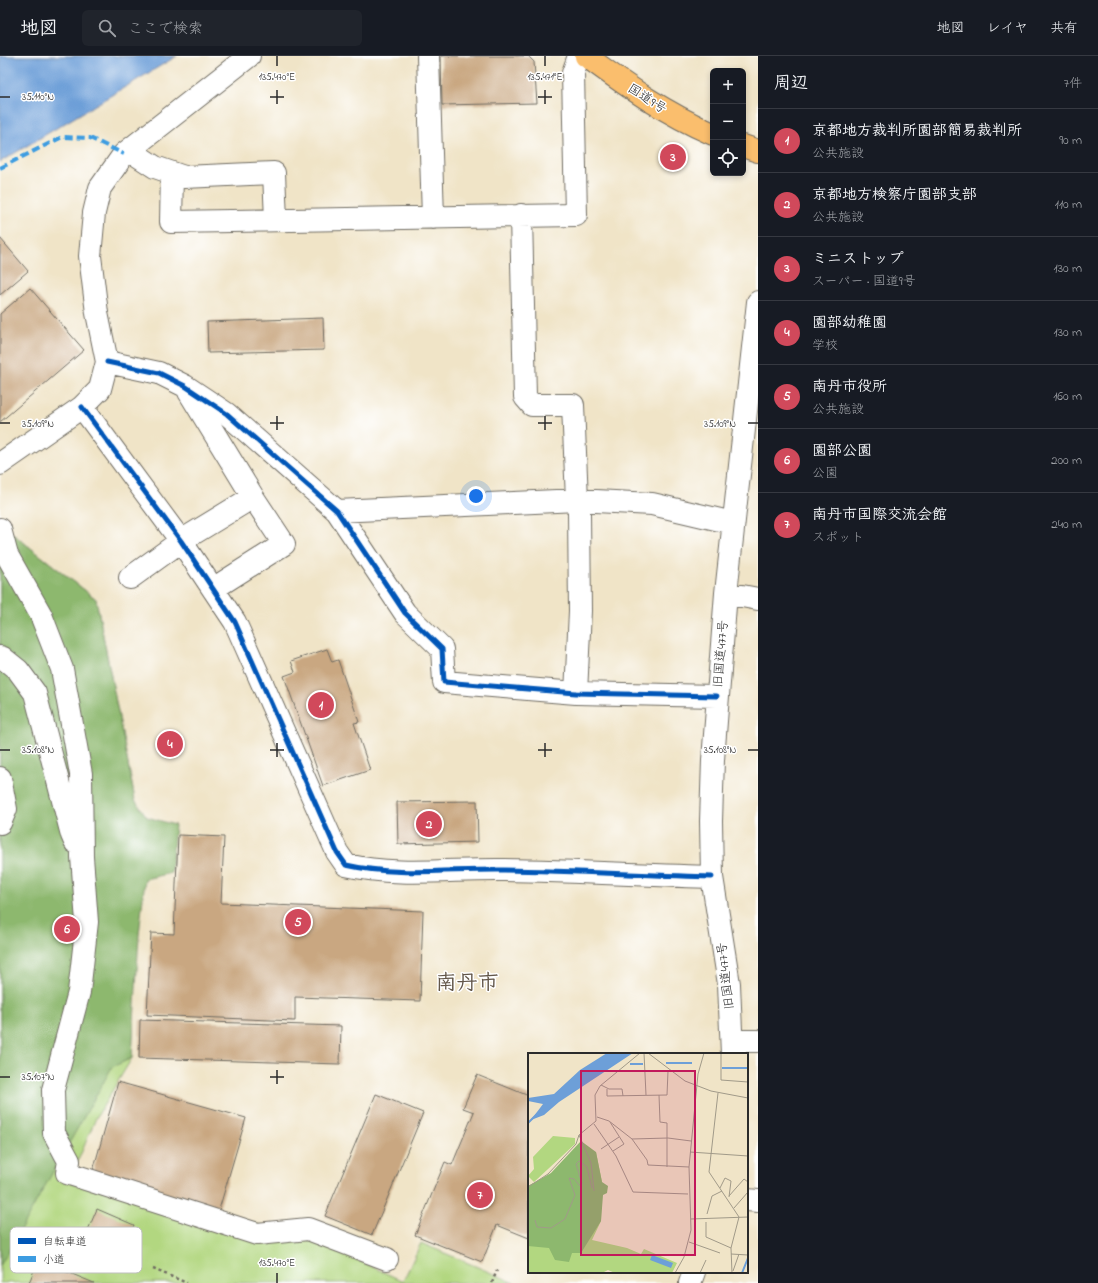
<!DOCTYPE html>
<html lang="ja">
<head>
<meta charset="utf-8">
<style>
	body { margin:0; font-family:"Indie Flower","Klee One",sans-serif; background:#20242c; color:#f1f3f6 }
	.controls { position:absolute; right:12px; top:12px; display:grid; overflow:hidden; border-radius:6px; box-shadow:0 2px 6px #0003 }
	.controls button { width:36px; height:36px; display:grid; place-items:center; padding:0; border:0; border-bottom:1px solid #363941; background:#171b24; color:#f1f3f6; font:20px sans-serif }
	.you { position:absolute; left:476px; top:440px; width:14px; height:14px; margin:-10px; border:3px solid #fff; border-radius:50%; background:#1a73e8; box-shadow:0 0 0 6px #1a73e833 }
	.badge { display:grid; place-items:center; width:26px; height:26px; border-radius:50%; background:#d1495b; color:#fff; font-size:13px; font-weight:700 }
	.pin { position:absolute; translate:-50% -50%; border:2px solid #fff; box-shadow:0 1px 4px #0006 }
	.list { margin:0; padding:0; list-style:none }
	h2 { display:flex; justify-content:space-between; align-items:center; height:52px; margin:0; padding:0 16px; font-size:17px }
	h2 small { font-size:13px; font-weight:400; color:#9ea1a6 }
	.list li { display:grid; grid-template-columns:26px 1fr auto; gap:12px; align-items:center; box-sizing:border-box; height:64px; padding:0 16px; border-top:1px solid #363941 }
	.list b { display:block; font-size:15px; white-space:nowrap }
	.list p { margin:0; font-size:13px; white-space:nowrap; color:#9ea1a6 }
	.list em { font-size:13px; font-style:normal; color:#9ea1a6 }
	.icon { flex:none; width:22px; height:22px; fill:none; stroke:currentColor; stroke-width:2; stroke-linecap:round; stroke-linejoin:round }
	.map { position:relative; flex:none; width:758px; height:1227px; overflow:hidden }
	header { display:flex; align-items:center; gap:24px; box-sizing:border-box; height:56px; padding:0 20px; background:#171b24; border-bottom:1px solid #363941 }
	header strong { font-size:19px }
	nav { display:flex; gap:22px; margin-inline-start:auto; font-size:14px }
	.search { width:280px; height:36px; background:#20242c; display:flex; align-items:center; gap:10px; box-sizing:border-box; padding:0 14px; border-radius:6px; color:#9ea1a6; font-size:15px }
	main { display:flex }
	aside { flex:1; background:#171b24 }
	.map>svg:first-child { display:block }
	.green { fill:#b2d780; stroke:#6e8156 }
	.forest { fill:#8db86e; stroke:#5c724c }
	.water { fill:#6d9fd8; stroke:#4c6582 }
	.building { fill:#c9a781 }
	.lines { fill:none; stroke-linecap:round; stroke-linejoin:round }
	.minor-casing { stroke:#706c62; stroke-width:24 }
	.highway-casing { stroke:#706c62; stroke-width:24 }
	.path { stroke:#706c62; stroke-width:2.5; stroke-dasharray:3 3; stroke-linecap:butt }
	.minor { stroke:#fff; stroke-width:22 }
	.highway { stroke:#fabe6d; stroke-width:22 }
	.quiet { stroke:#3d9ce1; stroke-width:4; stroke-dasharray:8 4; stroke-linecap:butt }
	.cycleway-casing { stroke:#fff; stroke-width:8 }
	.cycleway { stroke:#0057b8; stroke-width:5 }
	.ticks { fill:none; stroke:#2b2b2b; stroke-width:1.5 }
	.labels { text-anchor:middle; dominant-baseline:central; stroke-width:3; stroke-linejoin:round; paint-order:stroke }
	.street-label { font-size:13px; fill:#2b2b2b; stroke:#fff }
	.town-label { font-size:21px; font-weight:bold; fill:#625649; stroke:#fff }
	.inset-river { fill:none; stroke:#6d9fd8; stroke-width:2 }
	.inset-road { fill:none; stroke:#a19a89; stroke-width:1 }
	.view { fill:#c2185b; fill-opacity:0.15; stroke:#c2185b; stroke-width:2 }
	.inset-edge { fill:none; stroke:#2b2b2b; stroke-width:2 }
	.key { fill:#fff; stroke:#bfbfbf; stroke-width:1 }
	.key-label { font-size:11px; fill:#2b2b2b }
	.ticks-label { font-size:10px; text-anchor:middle; fill:#2b2b2b; stroke:#fff; stroke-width:3; stroke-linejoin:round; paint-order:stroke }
</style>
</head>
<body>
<header>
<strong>地図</strong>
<div class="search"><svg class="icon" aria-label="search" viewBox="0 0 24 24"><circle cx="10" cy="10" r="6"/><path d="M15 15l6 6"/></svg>ここで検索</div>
<nav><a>地図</a><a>レイヤ</a><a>共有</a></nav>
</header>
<main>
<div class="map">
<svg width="758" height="1227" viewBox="0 0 758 1227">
	<rect width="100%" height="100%" fill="#fff"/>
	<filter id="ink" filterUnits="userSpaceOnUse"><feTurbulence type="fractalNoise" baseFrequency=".025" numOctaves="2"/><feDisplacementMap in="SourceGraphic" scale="8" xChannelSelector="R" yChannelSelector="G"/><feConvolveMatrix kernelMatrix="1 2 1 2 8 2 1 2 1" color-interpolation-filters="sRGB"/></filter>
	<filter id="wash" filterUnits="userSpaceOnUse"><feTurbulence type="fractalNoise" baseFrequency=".012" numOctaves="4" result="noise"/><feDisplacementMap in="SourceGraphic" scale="16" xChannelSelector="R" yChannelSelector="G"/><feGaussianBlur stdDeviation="0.9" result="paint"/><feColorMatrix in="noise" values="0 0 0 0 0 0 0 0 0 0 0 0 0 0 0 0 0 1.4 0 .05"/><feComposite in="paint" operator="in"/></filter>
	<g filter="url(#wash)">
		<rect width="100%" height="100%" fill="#f0e4c7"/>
		<path class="green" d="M0,468L96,543L135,744L132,1002L96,1062L69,1126L303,1179L403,1225L421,1187L515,1227H0Z"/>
		<path class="forest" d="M0,468L96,543L135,744L147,761L175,769L171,817L145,823L139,879L132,1002L112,1011L0,1210Z"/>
		<path class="water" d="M0,0H177L0,106Z"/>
		<g id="blocks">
			<path class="building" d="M441,0H528L534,6L537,47L442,49Z
				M0,182L28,215L0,239Z
				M30,232L84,294L0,366V258Z
				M323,262L324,294L208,297L207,266Z
				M327,593L332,606L338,604L359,666L354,667L370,714L323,730L284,620L295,616L291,605Z
				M477,745L478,786L398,788L397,746Z
				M178,779L224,781L221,847L423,855L420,945L295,941V965L147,959L151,877L174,878Z
				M140,964L341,970L340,1008L139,1002Z
				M477,1019L529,1040V1182L497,1169L482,1206L415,1179L445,1106L452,1109L474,1056L463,1052Z
				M118,1026L246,1062L218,1157L91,1122Z
				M376,1038L423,1057L372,1179L325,1160Z
				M97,1153L134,1169L120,1204L82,1188Z
				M38,1204L94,1227H29Z"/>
		</g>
	</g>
	<g filter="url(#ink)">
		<use href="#blocks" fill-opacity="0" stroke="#706c62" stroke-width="1"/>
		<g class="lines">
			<defs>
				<path id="minor" d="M428,0L433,162
					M129,94L155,111L184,121L274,117L276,164
					M172,117L171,166L576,159L573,17L579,0
					M521,159L525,341L532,349H573L577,444L579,456L580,555L576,637
					M107,306L159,317L185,330L227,358L337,455L405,557L442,593L444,626L576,637L717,640
					M189,336L253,441L284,488L213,533
					M82,351L181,485L235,566L337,796L346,809C398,821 452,813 504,814C573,815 643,819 712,821
					M0,408L82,351L100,333L107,306L97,257L90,200L94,157L100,132L124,98L249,0
					M337,455L577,444L652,448L733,467
					M0,473L7,499L41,559L62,613L81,718L82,801L87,866L79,936L53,1034L54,1077L69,1105L67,1117L257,1178L308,1173L387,1203
					M130,522L181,485L253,441
					M726,537L758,543
					M0,601L3,602L18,614L35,637L72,779L75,786
					M0,722L6,753L0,767
					M733,985H758
					M732,998L729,928L712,821L711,765L713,704L726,537L758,246
					M747,1144L758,1145
					M690,1227L694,1216"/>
				<path id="highway" d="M586,0C628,31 665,57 713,78
					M743,90L758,95"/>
			</defs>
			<use href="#minor" class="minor-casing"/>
			<use href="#highway" class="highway-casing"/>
			<path class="path" d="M153,1213L187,1227
				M492,1227L497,1214"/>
			<use href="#minor" class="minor"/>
			<use href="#highway" class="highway"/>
			<path class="quiet" d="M0,112L62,81L90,82L124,98"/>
			<defs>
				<path id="cycleway" d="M107,306L159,317L185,330L227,358L337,455L405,557L442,593L444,626L576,637L717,640
					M82,351L181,485L235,566L337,796L346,809C398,821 452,813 504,814C573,815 643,819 712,821"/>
			</defs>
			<use href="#cycleway" class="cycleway-casing"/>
			<use href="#cycleway" class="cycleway"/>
		</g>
	</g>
	<path class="ticks" d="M277,0V10M545,0V10M277,34V48M545,34V48M0,41H10M270,41H284M538,41H552M277,360V374M545,360V374M0,367H10M270,367H284M538,367H552M748,367H758M277,687V701M545,687V701M0,694H10M270,694H284M538,694H552M748,694H758M277,1014V1028M0,1021H10M270,1021H284M277,1217V1227"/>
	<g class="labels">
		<g class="street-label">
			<text transform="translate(647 43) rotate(33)">国道9号</text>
			<text transform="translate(721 598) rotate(-85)">旧国道477号</text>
			<text transform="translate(726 920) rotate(-97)">旧国道477号</text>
		</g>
		<g class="town-label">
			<text x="467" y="928">南丹市</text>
		</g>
	</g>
	<g transform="translate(528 997)">
		<rect width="220" height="220" fill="#f0e4c7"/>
		<path d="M25,83L47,85V91L6,129L0,123L6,116L5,104ZM68,99L74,129L73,168L64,187L99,195L113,201L116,196L149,210L144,220H87L80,217L74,220H0V133Z" fill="#b2d780"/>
		<path d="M53,88L68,99L74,129L80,133L79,140L75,142L73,168L53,200H44L41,209L27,207L21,195L0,193V133L23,120Z" fill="#8db86e"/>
		<path d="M79,0H105L31,49L16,62L3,67L15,51L0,48V45L26,41L52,17ZM124,202L145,210L143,215L122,207Z" fill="#6d9fd8"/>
		<path class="inset-river" d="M138,10H164M102,11H115M194,15H220M0,70L11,59M214,220L220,205"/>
		<path class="inset-road" d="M116,0L118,42M120,0L157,28L183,38L220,45M193,0V27L220,29M73,32L81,36H94L95,43M79,36V43L139,42L140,18M190,40L181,119L211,164L203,195L204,220M131,42L132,69L139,70V114M69,64L81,68L104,86L119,107L120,112L161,114M82,69L96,91L85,98M66,71L88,103L105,139L160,141M104,86L140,85L163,88M73,96L91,84M162,99L220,103M0,134L20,121L48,91L51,82M192,135L197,125L203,128L201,144M66,138L63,110L51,82L68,68L67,42L72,33L112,0M201,143L216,126L220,129M206,155L220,139M179,161L184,143L194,138M163,166L220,164M7,167L9,174L23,175L37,166L47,142L41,125L46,126L52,133L54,131L48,111L51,108L59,114L64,135M178,169V184L203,195M161,189L192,200M203,201L220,202M205,218L211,201M147,220L156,204L163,177L161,114L170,21L176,0M172,220L178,207"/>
		<path class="view" d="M53,18H167V202H53Z"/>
		<rect width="220" height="220" class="inset-edge"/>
	</g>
	<rect x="10" y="1171" width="132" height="46" rx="6" class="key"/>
	<rect x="18" y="1182" width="18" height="6" fill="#0057b8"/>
	<rect x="18" y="1200" width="18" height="6" fill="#3d9ce1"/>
	<g class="key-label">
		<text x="43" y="1189">自転車道</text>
		<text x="43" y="1207">小道</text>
	</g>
	<g class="ticks-label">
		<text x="277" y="24">135.470°E</text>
		<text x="545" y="24">135.471°E</text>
		<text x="38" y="44">35.110°N</text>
		<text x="38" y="371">35.109°N</text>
		<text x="720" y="371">35.109°N</text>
		<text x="38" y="697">35.108°N</text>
		<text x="720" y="697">35.108°N</text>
		<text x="38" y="1024">35.107°N</text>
		<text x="277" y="1210">135.470°E</text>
	</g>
</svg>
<div class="controls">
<button>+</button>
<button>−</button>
<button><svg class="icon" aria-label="locate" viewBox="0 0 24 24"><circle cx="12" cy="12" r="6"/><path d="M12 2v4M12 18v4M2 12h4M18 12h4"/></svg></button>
</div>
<div class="you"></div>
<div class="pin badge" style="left:321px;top:649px">1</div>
<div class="pin badge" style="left:429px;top:768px">2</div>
<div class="pin badge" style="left:673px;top:101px">3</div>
<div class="pin badge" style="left:170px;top:688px">4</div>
<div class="pin badge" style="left:298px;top:866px">5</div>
<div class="pin badge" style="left:67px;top:873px">6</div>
<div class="pin badge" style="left:480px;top:1139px">7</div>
</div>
<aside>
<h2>周辺<small>7件</small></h2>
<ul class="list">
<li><span class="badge">1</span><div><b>京都地方裁判所園部簡易裁判所</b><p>公共施設</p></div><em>90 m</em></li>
<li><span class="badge">2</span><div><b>京都地方検察庁園部支部</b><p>公共施設</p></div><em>110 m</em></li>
<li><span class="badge">3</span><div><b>ミニストップ</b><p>スーパー · 国道9号</p></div><em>130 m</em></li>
<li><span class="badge">4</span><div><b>園部幼稚園</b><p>学校</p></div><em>130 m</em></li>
<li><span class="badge">5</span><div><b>南丹市役所</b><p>公共施設</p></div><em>160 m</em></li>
<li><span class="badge">6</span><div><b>園部公園</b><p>公園</p></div><em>200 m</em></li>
<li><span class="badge">7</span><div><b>南丹市国際交流会館</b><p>スポット</p></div><em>240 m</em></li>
</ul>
</aside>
</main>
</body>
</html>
